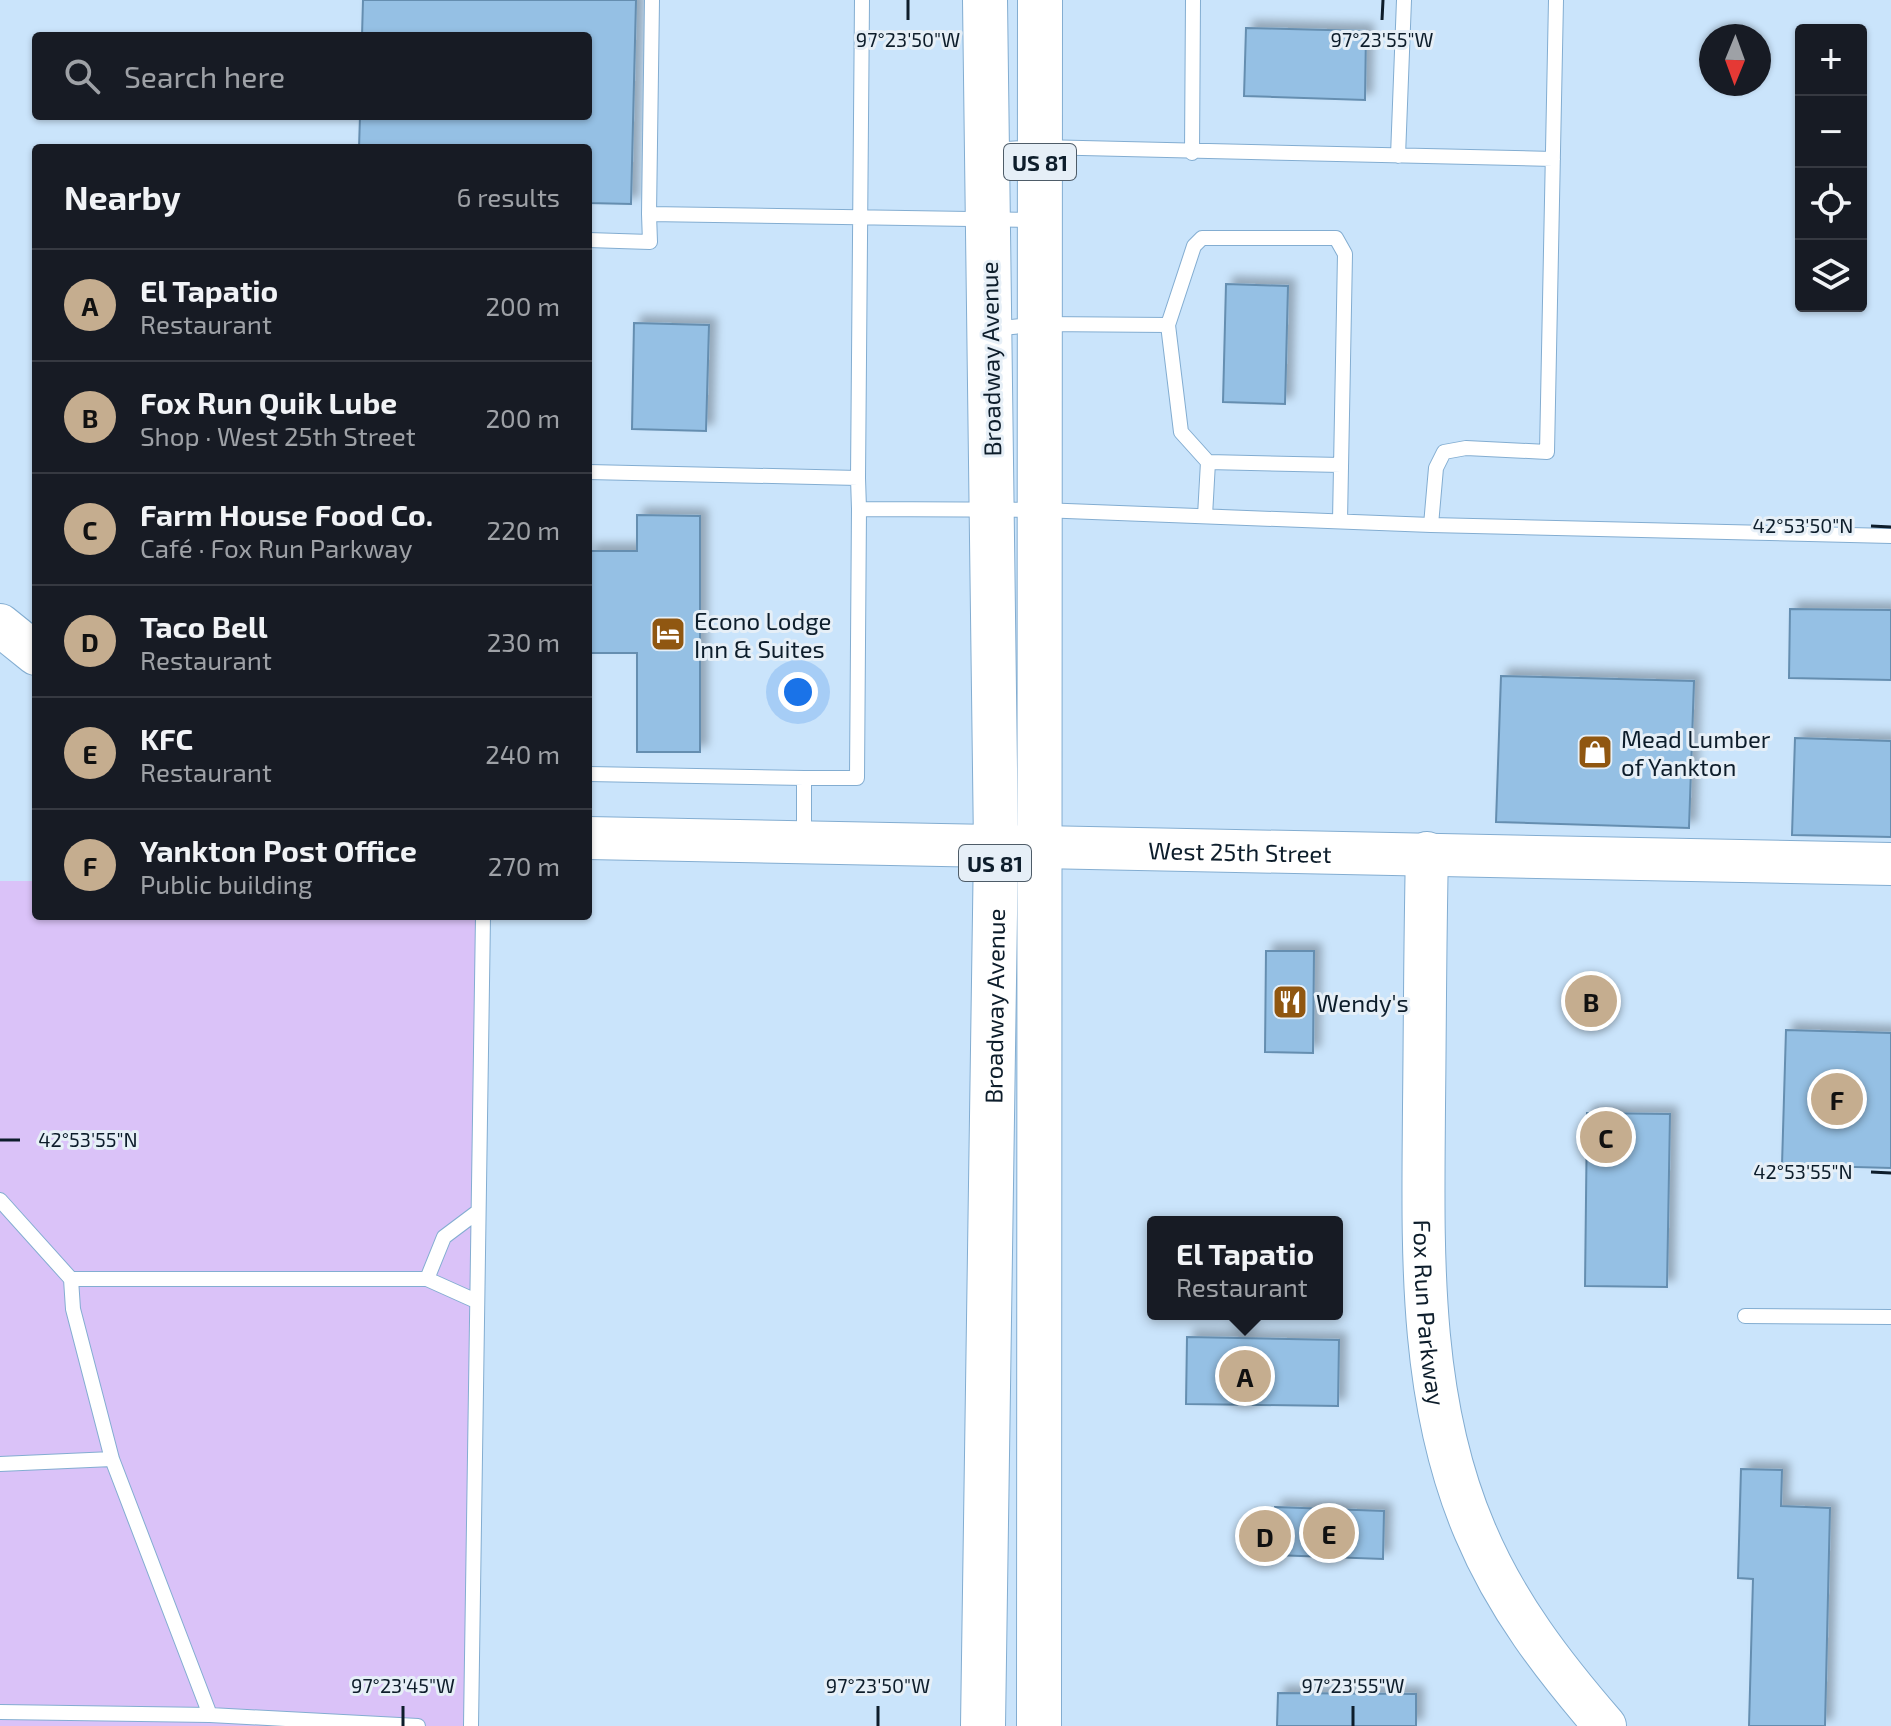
<!DOCTYPE html>
<html lang="en">
<head>
<meta charset="utf-8">
<style>
	body { margin:0; font-family:"Exo 2",sans-serif; background:#20242c; color:#f1f3f6 }
	.controls { position:absolute; right:24px; top:24px; display:grid; overflow:hidden; border-radius:8px; box-shadow:0 2px 6px #0004 }
	.controls button { width:72px; height:72px; display:grid; place-items:center; padding:0; border:0; border-bottom:2px solid #363941; background:#171b24; color:#f1f3f6; font:40px sans-serif }
	.compass { position:absolute; left:1699px; top:24px; width:72px; height:72px; border-radius:50%; background:#171b24; box-shadow:0 2px 6px #0004; rotate:181deg }
	.you { position:absolute; left:798px; top:692px; width:28px; height:28px; margin:-20px; border:6px solid #fff; border-radius:50%; background:#1a73e8; box-shadow:0 0 0 12px #1a73e833 }
	.badge { display:grid; place-items:center; width:52px; height:52px; border-radius:50%; background:#c5ad8f; color:#111; font-size:26px; font-weight:700 }
	.pin { position:absolute; translate:-50% -50%; border:4px solid #fff; box-shadow:0 2px 8px #0006 }
	.popup { position:absolute; left:1147px; top:1216px; width:196px; height:104px; box-sizing:border-box; display:grid; place-content:center; border-radius:8px; background:#171b24; filter:drop-shadow(0 2px 6px #0005); font-size:26px; white-space:nowrap; color:#9ea1a6 }
	.popup b { font-size:30px; color:#f1f3f6 }
	.popup::after { content:''; position:absolute; left:50%; top:100%; margin-left:-16px; border:16px solid transparent; border-top-color:#171b24 }
	.list { margin:0; padding:0; list-style:none }
	h2 { display:flex; justify-content:space-between; align-items:center; height:104px; margin:0; padding:0 32px; font-size:34px }
	h2 small { font-size:26px; font-weight:400; color:#9ea1a6 }
	.list li { display:grid; grid-template-columns:52px 1fr auto; gap:24px; align-items:center; box-sizing:border-box; height:112px; padding:0 32px; border-top:2px solid #363941 }
	.list b { display:block; font-size:30px; white-space:nowrap }
	.list p { margin:0; font-size:26px; white-space:nowrap; color:#9ea1a6 }
	.list em { font-size:26px; font-style:normal; color:#9ea1a6 }
	.icon { flex:none; width:44px; height:44px; fill:none; stroke:currentColor; stroke-width:2; stroke-linecap:round; stroke-linejoin:round }
	.map { position:relative; flex:none; width:1891px; height:1726px; overflow:hidden }
	.search { position:absolute; background:#171b24; box-shadow:0 2px 6px #0004; left:32px; top:32px; width:560px; height:88px; display:flex; align-items:center; gap:20px; box-sizing:border-box; padding:0 28px; border-radius:8px; color:#9ea1a6; font-size:30px }
	.panel { position:absolute; background:#171b24; box-shadow:0 2px 6px #0004; left:32px; top:144px; width:560px; height:776px; border-radius:8px }
	.map>svg:first-child { display:block }
	.green { fill:#dac2f8 }
	.building { fill:#95c0e4; stroke:#658eb0; stroke-width:2; filter:url(#shadow) }
	.lines { fill:none; stroke-linecap:round; stroke-linejoin:round }
	.lane-casing { stroke:#83add1; stroke-width:16 }
	.secondary-casing { stroke:#83add1; stroke-width:44 }
	.highway-casing { stroke:#83add1; stroke-width:46 }
	.lane { stroke:#fff; stroke-width:14 }
	.secondary { stroke:#fff; stroke-width:42 }
	.highway { stroke:#fff; stroke-width:44 }
	.ticks { fill:none; stroke:#0d1d2b; stroke-width:3 }
	.labels { text-anchor:middle; dominant-baseline:central; stroke-width:6; stroke-linejoin:round; paint-order:stroke }
	.shield { fill:#e6eff7; stroke:#4e5c68; stroke-width:2 }
	.shield-label { font-size:22px; font-weight:bold; fill:#0d1d2b }
	.street-label { font-size:24px; fill:#0d1d2b; stroke:#e6eff7 }
	.poi-label { font-size:24px; fill:#0d1d2b; stroke:#e6eff7; text-anchor:start }
	.ticks-label { font-size:20px; text-anchor:middle; fill:#0d1d2b; stroke:#e6eff7; stroke-width:6; stroke-linejoin:round; paint-order:stroke }
</style>
</head>
<body>
<div class="map">
<svg width="1891" height="1726" viewBox="0 0 1891 1726">
	<defs>
		<filter id="shadow"><feDropShadow dx="7" dy="-7" stdDeviation="4" flood-color="#0004"/></filter>
	</defs>
	<rect width="100%" height="100%" fill="#cae4fb"/>
	<path class="green" d="M0,881H36V916H483L469,1726H0Z"/>
	<path class="building" d="M363,0H636L631,204L588,203V148H359L360,116H588V36H362Z
		M1246,28L1366,31L1365,100L1244,96Z
		M1226,284L1288,286L1285,404L1223,402Z
		M634,323L709,325L706,431L632,429Z
		M637,515L700,516V752H637V653H588V551H637Z
		M1790,609L1891,610V680L1789,678Z
		M1501,676L1694,681L1689,828L1496,822Z
		M1795,738L1891,741V837L1792,835Z
		M1266,951H1314L1313,1053L1265,1052Z
		M1786,1030L1891,1033V1168L1782,1165Z
		M1587,1113L1670,1114L1667,1287L1585,1286Z
		M1187,1337L1339,1340L1338,1406L1186,1404Z
		M1741,1469L1782,1470L1781,1506L1830,1508L1825,1726H1749L1753,1579L1738,1578Z
		M1275,1507L1384,1511L1383,1559L1274,1555Z
		M1278,1693L1416,1694V1726H1277Z"/>
	<g class="lines">
		<defs>
			<path id="lane" d="M652,0L649,214L1035,220
				M991,150L1040,147L1553,159
				M1192,153L1193,0
				M1398,156L1404,0
				M588,240L650,242L649,214
				M1168,325L1181,432L1208,462
				M992,329L1041,324L1168,325L1194,246L1202,238H1336L1345,254L1340,521
				M588,472L858,478L862,0
				M858,478L859,509L1041,510L1431,525L1436,468L1444,452L1466,448L1547,452L1556,0
				M1205,516L1208,462L1341,465
				M1431,525L1891,536
				M588,774L804,778V838
				M804,778H857L859,509
				M0,1200L71,1279H427L476,1301
				M71,1279L73,1309L112,1459L210,1715L418,1726
				M427,1279L444,1237L476,1213
				M1745,1316L1891,1317
				M0,1464L112,1459
				M0,1712L210,1715
				M471,1726L483,916"/>
			<g id="secondary">
				<path d="M0,625L36,654"/>
				<path id="s1" d="M588,838L1891,864"/>
				<path id="s2" d="M1427,853C1425,938 1425,1023 1424,1107C1423,1248 1418,1398 1475,1531C1506,1605 1553,1666 1605,1726"/>
			</g>
			<g id="highway">
				<path id="s3" d="M983,1726L996,846L985,0"/>
				<path d="M1039,1726L1040,0"/>
			</g>
		</defs>
		<use href="#lane" class="lane-casing"/>
		<use href="#secondary" class="secondary-casing"/>
		<use href="#highway" class="highway-casing"/>
		<use href="#lane" class="lane"/>
		<use href="#secondary" class="secondary"/>
		<use href="#highway" class="highway"/>
	</g>
	<path class="ticks" d="M908,20V0M1382,20L1383,0M1871,526L1891,527M0,1140H20M1871,1172L1891,1173M403,1726V1706M878,1726V1706M1353,1726V1706"/>
	<defs>
		<symbol id="hotel-square" viewBox="-11 -11 22 22"><rect x="-9" y="-9" width="18" height="18" rx="4" fill="#905711" stroke="#e6eff7"/><path d="M-6-4.5h1.5V1H6V5H4.5V3h-9V5H-6ZM-4 0a1.8 1.8 0 1 1 3.6 0ZM.5 0V-2.5h3Q6-2.5 6 0Z" fill="#fff"/></symbol>
		<symbol id="shop-square" viewBox="-11 -11 22 22"><rect x="-9" y="-9" width="18" height="18" rx="4" fill="#905711" stroke="#e6eff7"/><path d="M-5-2.5h2.3a2.7 3.5 0 0 1 5.4 0H5L5.5 6h-11ZM-1.5-2.5h3a1.5 2.3 0 0 0-3 0Z" fill="#fff"/></symbol>
		<symbol id="restaurant-square" viewBox="-11 -11 22 22"><rect x="-9" y="-9" width="18" height="18" rx="4" fill="#905711" stroke="#e6eff7"/><path d="M-5-6h1v4h1v-4h1v4h1v-4h1v5L-1.5 .5V6h-2V.5L-5-1ZM5-6V6H3V1.5H1.5Q1.5-4 5-6Z" fill="#fff"/></symbol>
	</defs>
	<g fill-rule="evenodd">
		<use href="#hotel-square" x="648" y="614" width="40" height="40"/>
		<use href="#shop-square" x="1575" y="732" width="40" height="40"/>
		<use href="#restaurant-square" x="1270" y="982" width="40" height="40"/>
	</g>
	<g class="labels">
		<g class="shield">
			<rect x="1004" y="144" width="72" height="36" rx="6"/>
			<rect x="959" y="845" width="72" height="36" rx="6"/>
		</g>
		<g class="shield-label">
			<text x="1040" y="162">US 81</text>
			<text x="995" y="863">US 81</text>
		</g>
		<g class="street-label">
			<text transform="translate(990 359) rotate(-91)">Broadway Avenue</text>
			<text stroke="none"><textPath href="#s1" startOffset="652">West 25th Street</textPath></text>
			<text stroke="none"><textPath href="#s3" startOffset="720">Broadway Avenue</textPath></text>
			<text stroke="none"><textPath href="#s2" startOffset="460">Fox Run Parkway</textPath></text>
		</g>
		<g class="poi-label">
			<text x="694" y="620">Econo Lodge<tspan x="694" dy="28">Inn &amp; Suites</tspan></text>
			<text x="1621" y="738">Mead Lumber<tspan x="1621" dy="28">of Yankton</tspan></text>
			<text x="1316" y="1002">Wendy's</text>
		</g>
	</g>
	<g class="ticks-label">
		<text x="908" y="47">97°23'50"W</text>
		<text x="1382" y="47">97°23'55"W</text>
		<text x="1803" y="533">42°53'50"N</text>
		<text x="88" y="1147">42°53'55"N</text>
		<text x="1803" y="1179">42°53'55"N</text>
		<text x="403" y="1693">97°23'45"W</text>
		<text x="878" y="1693">97°23'50"W</text>
		<text x="1353" y="1693">97°23'55"W</text>
	</g>
</svg>
<div class="controls">
<button>+</button>
<button>−</button>
<button><svg class="icon" aria-label="locate" viewBox="0 0 24 24"><circle cx="12" cy="12" r="6"/><path d="M12 2v4M12 18v4M2 12h4M18 12h4"/></svg></button>
<button><svg class="icon" aria-label="layers" viewBox="0 0 24 24"><path d="M12 4l9 5-9 5-9-5zM3 14l9 5 9-5"/></svg></button>
</div>
<svg class="compass" viewBox="-18 -18 36 36"><path d="M0-13l5 13h-10z" fill="#e53935"/><path d="M0 13l5-13h-10z" fill="#9ea1a6"/></svg>
<div class="you"></div>
<div class="pin badge" style="left:1245px;top:1376px">A</div>
<div class="popup"><b>El Tapatio</b>Restaurant</div>
<div class="pin badge" style="left:1591px;top:1001px">B</div>
<div class="pin badge" style="left:1606px;top:1137px">C</div>
<div class="pin badge" style="left:1265px;top:1536px">D</div>
<div class="pin badge" style="left:1329px;top:1533px">E</div>
<div class="pin badge" style="left:1837px;top:1099px">F</div>
<div class="search"><svg class="icon" aria-label="search" viewBox="0 0 24 24"><circle cx="10" cy="10" r="6"/><path d="M15 15l6 6"/></svg>Search here</div>
<section class="panel">
<h2>Nearby<small>6 results</small></h2>
<ul class="list">
<li><span class="badge">A</span><div><b>El Tapatio</b><p>Restaurant</p></div><em>200 m</em></li>
<li><span class="badge">B</span><div><b>Fox Run Quik Lube</b><p>Shop · West 25th Street</p></div><em>200 m</em></li>
<li><span class="badge">C</span><div><b>Farm House Food Co.</b><p>Café · Fox Run Parkway</p></div><em>220 m</em></li>
<li><span class="badge">D</span><div><b>Taco Bell</b><p>Restaurant</p></div><em>230 m</em></li>
<li><span class="badge">E</span><div><b>KFC</b><p>Restaurant</p></div><em>240 m</em></li>
<li><span class="badge">F</span><div><b>Yankton Post Office</b><p>Public building</p></div><em>270 m</em></li>
</ul>
</section>
</div>
</body>
</html>
